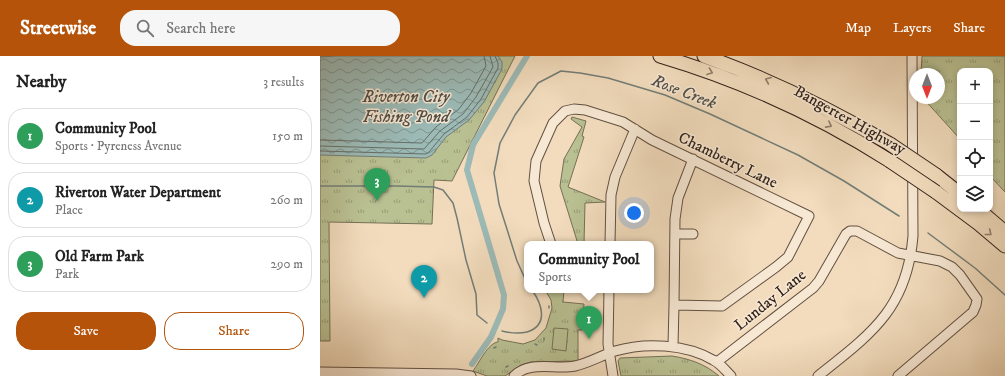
<!DOCTYPE html>
<html lang="en">
<head>
<meta charset="utf-8">
<style>
	body { margin:0; font-family:"IM FELL DW Pica",serif; background:#f6f6f6; color:#222 }
	.controls { position:absolute; right:12px; top:12px; display:grid; overflow:hidden; border-radius:8px; box-shadow:0 2px 6px #0003 }
	.controls button { width:36px; height:36px; display:grid; place-items:center; padding:0; border:0; border-bottom:1px solid #e0e0e0; background:#fff; color:#222; font:20px sans-serif }
	.compass { position:absolute; left:589px; top:12px; width:36px; height:36px; border-radius:50%; background:#fff; box-shadow:0 2px 6px #0003; rotate:180deg }
	.you { position:absolute; left:314px; top:157px; width:14px; height:14px; margin:-10px; border:3px solid #fff; border-radius:50%; background:#1a73e8; box-shadow:0 0 0 6px #1a73e833 }
	.badge { display:grid; place-items:center; width:26px; height:26px; border-radius:50%; background:#b45309; color:#fff; font-size:13px; font-weight:700 }
	.pin { position:absolute; translate:-50% -33px; filter:drop-shadow(0 1px 2px #0008) }
	.pin::after { content:''; position:absolute; top:21px; width:14px; height:12px; background:inherit; clip-path:polygon(0 0,100% 0,50% 100%) }
	.popup { position:absolute; left:204px; top:185px; width:130px; height:52px; box-sizing:border-box; display:grid; place-content:center; border-radius:8px; background:#fff; filter:drop-shadow(0 1px 3px #0005); font-size:13px; white-space:nowrap; color:#767676 }
	.popup b { font-size:15px; color:#222 }
	.popup::after { content:''; position:absolute; left:50%; top:100%; margin-left:-8px; border:8px solid transparent; border-top-color:#fff }
	.list { margin:0; padding:0; list-style:none }
	h2 { display:flex; justify-content:space-between; align-items:center; height:52px; margin:0; padding:0 16px; font-size:17px }
	h2 small { font-size:13px; font-weight:400; color:#767676 }
	.list li { display:grid; grid-template-columns:26px 1fr auto; gap:12px; align-items:center; box-sizing:border-box; height:56px; margin:0 8px 8px; padding:0 8px; border:1px solid #e0e0e0; border-radius:16px }
	.list b { display:block; font-size:15px; white-space:nowrap }
	.list p { margin:0; font-size:13px; white-space:nowrap; color:#767676 }
	.list em { font-size:13px; font-style:normal; color:#767676 }
	.actions { display:flex; gap:8px; padding:12px 16px }
	.actions a { flex:1; padding:9px 0; border:1px solid #b45309; border-radius:16px; text-align:center; font-size:14px; color:#b45309 }
	.actions .main { background:#b45309; color:#fff }
	.icon { flex:none; width:22px; height:22px; fill:none; stroke:currentColor; stroke-width:2; stroke-linecap:round; stroke-linejoin:round }
	.map { position:relative; flex:none; width:685px; height:320px; overflow:hidden }
	header { display:flex; align-items:center; gap:24px; box-sizing:border-box; height:56px; padding:0 20px; background:#b45309; color:#fff }
	header strong { font-size:19px }
	nav { display:flex; gap:22px; margin-inline-start:auto; font-size:14px }
	.search { width:280px; height:36px; background:#f6f6f6; display:flex; align-items:center; gap:10px; box-sizing:border-box; padding:0 14px; border-radius:16px; color:#767676; font-size:15px }
	main { display:flex }
	aside { flex:1; background:#fff }
	.map>svg:first-child { display:block }
	.grass { fill:url(#grass-tufts); stroke:#767056 }
	.pitch { fill:#b9c092; stroke:#767056 }
	.water { fill:url(#water-waves); stroke:#727d77 }
	.lines { fill:none; stroke-linecap:round; stroke-linejoin:round }
	.shore { stroke:#676e68; stroke-width:1 }
	.stream { stroke:#727d77; stroke-width:1.5 }
	.canal { stroke:#9cbab6; stroke-width:6 }
	.minor-casing { stroke:#625042; stroke-width:11 }
	.highway-casing { stroke:#322119; stroke-width:15 }
	.minor { stroke:#f7e8d4; stroke-width:9 }
	.highway { stroke:#f2dcbd; stroke-width:13 }
	.highway-bridge-casing { stroke:#322119; stroke-width:15; stroke-linecap:butt }
	.highway-bridge { stroke:#f2dcbd; stroke-width:13 }
	.oneway { stroke:#927e6b }
	.labels { text-anchor:middle; dominant-baseline:central; stroke-width:3; stroke-linejoin:round; paint-order:stroke }
	.street-label { font-size:16px; fill:#322119; stroke:#f7e8d4 }
	.water-label { font-size:17px; font-style:italic; fill:#524f48; stroke:#f7e8d4 }
</style>
</head>
<body>
<header>
<strong>Streetwise</strong>
<div class="search"><svg class="icon" aria-label="search" viewBox="0 0 24 24"><circle cx="10" cy="10" r="6"/><path d="M15 15l6 6"/></svg>Search here</div>
<nav><a>Map</a><a>Layers</a><a>Share</a></nav>
</header>
<main>
<aside>
<h2>Nearby<small>3 results</small></h2>
<ul class="list">
<li><span class="badge" style="background:#2e9e5b">1</span><div><b>Community Pool</b><p>Sports · Pyreness Avenue</p></div><em>150 m</em></li>
<li><span class="badge" style="background:#0f9aa8">2</span><div><b>Riverton Water Department</b><p>Place</p></div><em>260 m</em></li>
<li><span class="badge" style="background:#2e9e5b">3</span><div><b>Old Farm Park</b><p>Park</p></div><em>290 m</em></li>
</ul>
<div class="actions"><a class="main">Save</a><a>Share</a></div>
</aside>
<div class="map">
<svg width="685" height="320" viewBox="0 0 685 320">
	<defs>
		<pattern id="grass-tufts" width="24" height="20" patternUnits="userSpaceOnUse"><rect width="24" height="20" fill="#b9c092"/><path d="M3 7l-1-3M5 7V3M7 7l1-3M15 17l-1-3M17 17v-4M19 17l1-3" fill="none" stroke="#979c76"/></pattern>
		<pattern id="water-waves" width="16" height="10" patternUnits="userSpaceOnUse"><rect width="16" height="10" fill="#9cbab6"/><path d="M0 5q4-4 8 0t8 0" fill="none" stroke="#809793"/></pattern>
	</defs>
	<rect width="100%" height="100%" fill="#f2dcbd"/>
	<filter id="stains"><feTurbulence type="fractalNoise" baseFrequency=".005" numOctaves="4"/><feColorMatrix values="0 0 0 0 .2 0 0 0 0 .09 0 0 0 0 .02 0 0 0 .5 -.17"/></filter>
	<radialGradient id="worn" r=".72"><stop offset=".6" stop-color="#630" stop-opacity="0"/><stop offset="1" stop-color="#630" stop-opacity=".3"/></radialGradient>
	<path class="grass" d="M0,0H195L132,125L114,124L112,168L9,166L10,285H0Z
		M602,0H685V136L670,120V15H640V83L603,42H619V18H601Z
		M252,61L266,65L262,80L264,81L248,131L285,146L265,147L264,188H258L240,130L244,103L262,71L251,63Z
		M225,234H244L243,246L264,248L262,274H258V305L211,306L201,309L185,320H167L153,315C159,307 168,287 178,286V282L182,284L203,288L215,284L226,272L232,252L231,244Z
		M352,300C370,303 385,308 399,320H301L298,305L300,302Z"/>
	<path class="pitch" d="M234,272L248,273L246,295L232,293Z"/>
	<path class="water" d="M16,0H178L182,6V13L164,46L149,64L126,81L112,99L106,102L0,99V1Z"/>
	<g class="lines">
		<path class="shore" d="M0,84L102,87L116,71L139,53L151,37L166,10L164,0
			M0,90L104,93L120,75L143,58L156,41L173,11L170,0
			M0,95L106,98L109,96L124,78L147,61L161,43L178,12V7L175,0"/>
		<path class="stream" d="M0,130H76L114,131L123,134L133,147L137,162L146,204L156,238L157,259L167,267
			M608,177L655,212L685,239
			M207,227L197,205L179,148L174,117L180,87L195,59L218,27L241,15L260,17L288,22L345,39L390,58L478,99L524,125L579,160
			M229,252V250
			M182,275C190,277 199,278 207,276C229,269 222,248 212,234
			M224,284V282
			M215,288L217,289
			M174,292L176,291
			M186,311L188,310"/>
		<path class="canal" d="M152,308L171,281L183,253L184,239L147,114L153,89L207,0"/>
		<defs>
			<path id="minor" d="M355,178H373
				M231,188L224,167L214,125L216,105L233,67L245,55L254,53L265,54L303,66L332,84L489,160L468,201L456,211L402,250L354,249
				M290,188L291,139L295,121L315,73
				M289,234L288,288L293,320
				M353,290L354,249L355,163L358,142L373,103
				M397,306L493,232L499,225L526,178L530,175H537L578,197L620,205L632,211L640,219L657,243L656,249L653,256L578,320
				M0,316L136,318L151,320
				M194,320C210,304 235,314 255,310C269,307 282,299 295,295C325,286 366,288 393,304C400,307 406,315 411,320
				M498,320C551,278 587,253 593,180L592,0"/>
			<path id="highway" d="M340,0C421,24 498,59 570,105
				M384,0C449,23 510,53 570,88
				M616,119L640,138
				M616,136L659,168L685,190
				M658,153L685,176"/>
		</defs>
		<use href="#minor" class="minor-casing"/>
		<use href="#highway" class="highway-casing"/>
		<use href="#minor" class="minor"/>
		<use href="#highway" class="highway"/>
		<defs>
			<path id="highway-bridge" d="M570,88L616,119
				M570,105L616,136"/>
		</defs>
		<use href="#highway-bridge" class="highway-bridge-casing"/>
		<use href="#highway-bridge" class="highway-bridge"/>
	</g>
	<defs><path id="oneway-chevron" d="M-2-3.5L2.5 0L-2 3.5" fill="none" stroke-width="1.6" stroke-linecap="round" stroke-linejoin="round"/></defs>
	<g class="oneway">
		<use href="#oneway-chevron" transform="translate(390 16) rotate(20)"/>
		<use href="#oneway-chevron" transform="translate(448 24) rotate(-157)"/>
		<use href="#oneway-chevron" transform="translate(509 69) rotate(28)"/>
		<use href="#oneway-chevron" transform="translate(669 177) rotate(39)"/>
	</g>
	<g class="labels">
		<g class="street-label">
			<text transform="translate(530 64) rotate(29)">Bangerter Highway</text>
			<text transform="translate(408 104) rotate(26)">Chamberry Lane</text>
			<text transform="translate(450 244) rotate(-39)">Lunday Lane</text>
		</g>
		<g class="water-label">
			<text transform="translate(364 36) rotate(21)">Rose Creek</text>
			<text x="86" y="41">Riverton City<tspan x="86" dy="20">Fishing Pond</tspan></text>
		</g>
	</g>
	<rect width="100%" height="100%" filter="url(#stains)"/>
	<rect width="100%" height="100%" fill="url(#worn)"/>
</svg>
<div class="controls">
<button>+</button>
<button>−</button>
<button><svg class="icon" aria-label="locate" viewBox="0 0 24 24"><circle cx="12" cy="12" r="6"/><path d="M12 2v4M12 18v4M2 12h4M18 12h4"/></svg></button>
<button><svg class="icon" aria-label="layers" viewBox="0 0 24 24"><path d="M12 4l9 5-9 5-9-5zM3 14l9 5 9-5"/></svg></button>
</div>
<svg class="compass" viewBox="-18 -18 36 36"><path d="M0-13l5 13h-10z" fill="#e53935"/><path d="M0 13l5-13h-10z" fill="#767676"/></svg>
<div class="you"></div>
<div class="pin badge" style="left:269px;top:283px;background:#2e9e5b">1</div>
<div class="popup"><b>Community Pool</b>Sports</div>
<div class="pin badge" style="left:104px;top:242px;background:#0f9aa8">2</div>
<div class="pin badge" style="left:57px;top:145px;background:#2e9e5b">3</div>
</div>
</main>
</body>
</html>
